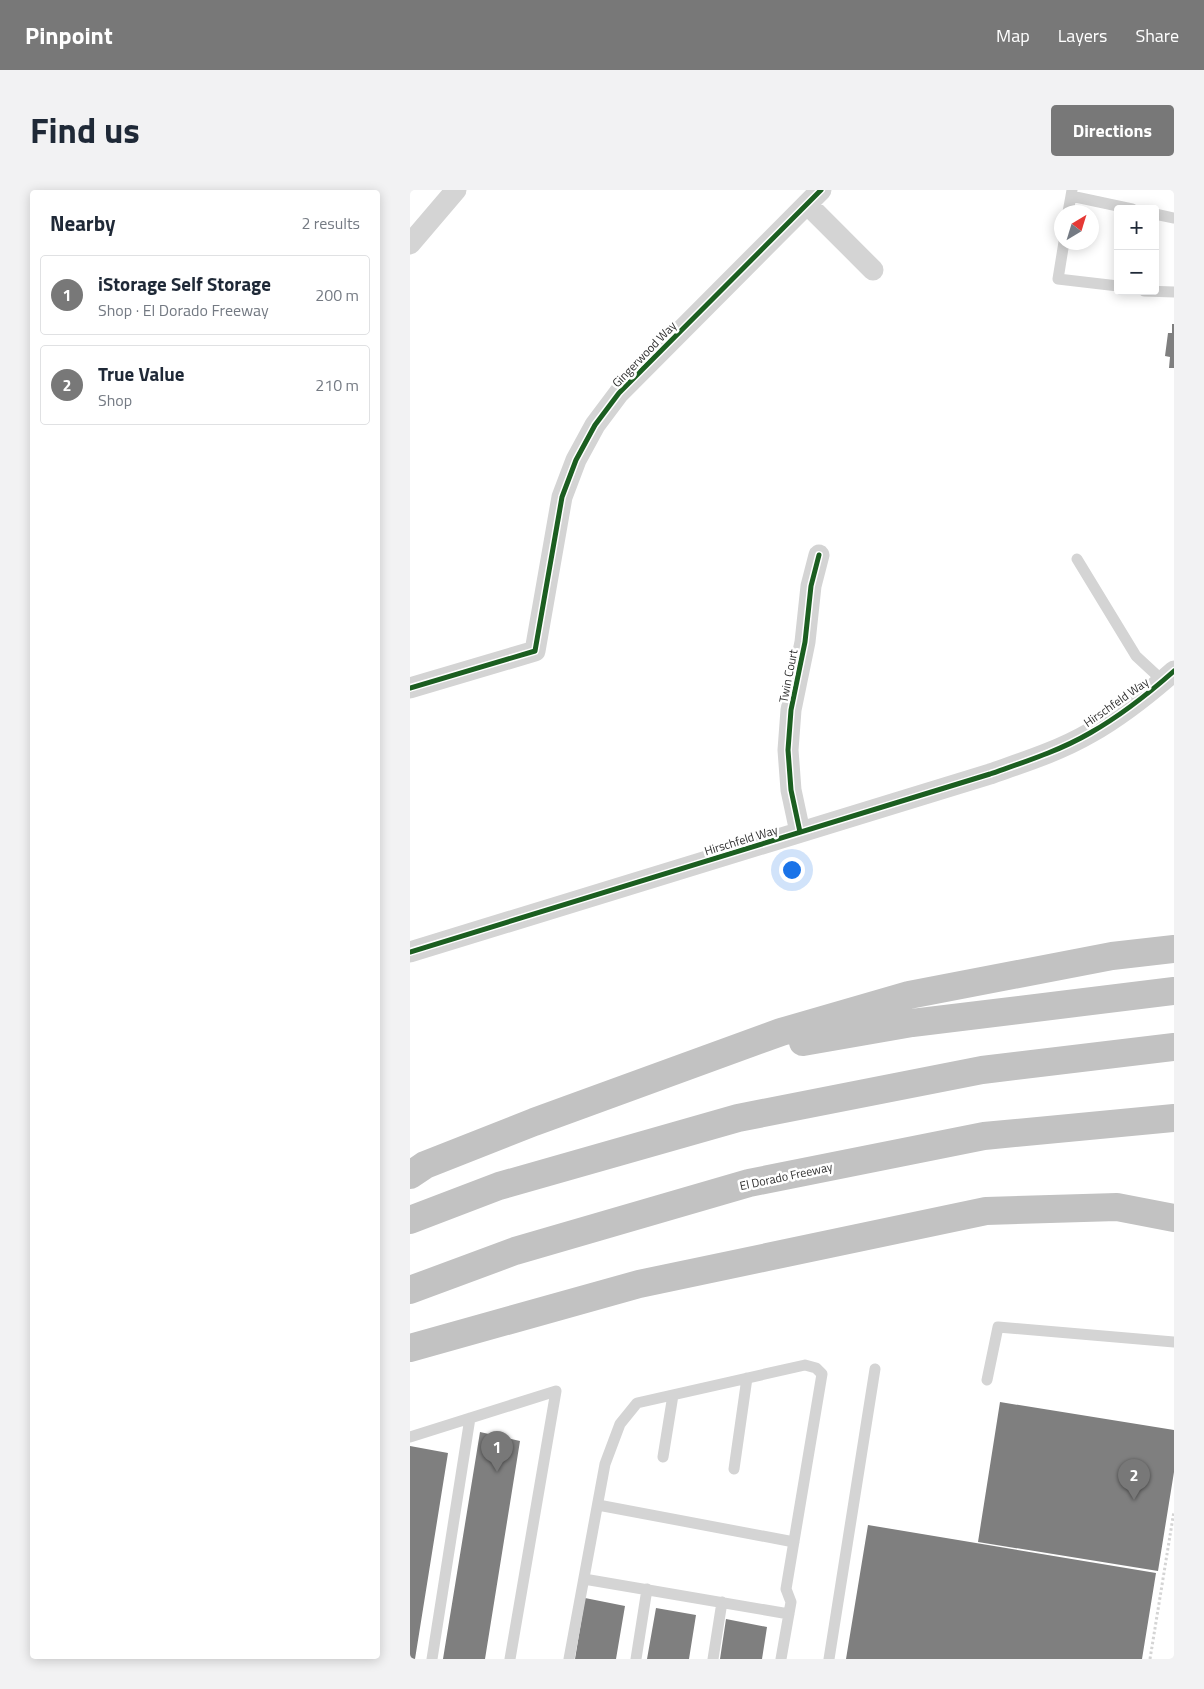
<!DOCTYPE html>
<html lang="en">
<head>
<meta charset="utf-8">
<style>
	body { margin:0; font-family:"Titillium Web",sans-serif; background:#f2f2f3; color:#1f2937 }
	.controls { position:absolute; right:15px; top:15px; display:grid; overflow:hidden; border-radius:5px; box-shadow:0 2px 12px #0003 }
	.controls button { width:45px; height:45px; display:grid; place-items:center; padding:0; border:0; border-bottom:1px solid #e0e1e3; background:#fff; color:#1f2937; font:25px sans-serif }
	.compass { position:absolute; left:644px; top:15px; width:45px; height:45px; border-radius:50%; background:#fff; box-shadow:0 2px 12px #0003; rotate:38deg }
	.you { position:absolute; left:381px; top:679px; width:18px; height:18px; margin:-12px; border:4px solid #fff; border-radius:50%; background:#1a73e8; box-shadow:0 0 0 8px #1a73e833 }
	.badge { display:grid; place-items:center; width:32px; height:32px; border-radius:50%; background:#787878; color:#fff; font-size:16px; font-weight:700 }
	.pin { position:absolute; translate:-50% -41px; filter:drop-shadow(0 1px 2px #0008) }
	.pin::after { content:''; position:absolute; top:26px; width:18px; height:15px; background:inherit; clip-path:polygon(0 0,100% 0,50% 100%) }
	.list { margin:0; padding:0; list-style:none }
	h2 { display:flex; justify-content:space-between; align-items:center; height:65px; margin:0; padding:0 20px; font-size:21px }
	h2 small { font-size:16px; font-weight:400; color:#747a83 }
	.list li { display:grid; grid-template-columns:32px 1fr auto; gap:15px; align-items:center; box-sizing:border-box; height:80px; margin:0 10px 10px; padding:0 10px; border:1px solid #e0e1e3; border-radius:5px }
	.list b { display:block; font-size:19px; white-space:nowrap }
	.list p { margin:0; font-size:16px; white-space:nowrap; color:#747a83 }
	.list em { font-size:16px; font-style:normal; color:#747a83 }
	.map { position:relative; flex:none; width:764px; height:1469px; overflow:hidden; border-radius:5px }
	header { display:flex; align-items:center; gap:30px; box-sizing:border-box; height:70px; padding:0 25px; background:#787878; color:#fff }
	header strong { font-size:24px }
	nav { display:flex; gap:28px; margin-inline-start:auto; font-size:18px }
	.intro { display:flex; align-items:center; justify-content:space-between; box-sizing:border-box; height:120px; padding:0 30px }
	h1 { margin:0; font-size:35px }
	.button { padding:12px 22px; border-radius:5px; background:#787878; color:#fff; font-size:18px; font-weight:700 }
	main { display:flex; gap:30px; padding:0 30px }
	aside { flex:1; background:#fff; border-radius:5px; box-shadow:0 2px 12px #0003 }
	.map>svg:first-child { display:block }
	.building { fill:#7f7f7f }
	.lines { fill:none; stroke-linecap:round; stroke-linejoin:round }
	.path { stroke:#d4d4d4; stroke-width:3; stroke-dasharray:2.5 2.5; stroke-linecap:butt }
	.lane { stroke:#d4d4d4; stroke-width:11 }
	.street { stroke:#d4d4d4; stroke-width:21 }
	.highway { stroke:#c2c2c2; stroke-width:28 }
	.cycleway-casing { stroke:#fff; stroke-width:8 }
	.cycleway { stroke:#1b5e20; stroke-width:5 }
	.labels { text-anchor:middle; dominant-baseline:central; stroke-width:5; stroke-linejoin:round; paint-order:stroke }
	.street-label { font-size:12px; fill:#303030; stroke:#fff }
</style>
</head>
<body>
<header>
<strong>Pinpoint</strong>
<nav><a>Map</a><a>Layers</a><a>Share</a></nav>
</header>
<div class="intro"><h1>Find us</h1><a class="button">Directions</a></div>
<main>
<aside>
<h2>Nearby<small>2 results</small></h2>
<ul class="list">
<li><span class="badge">1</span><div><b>iStorage Self Storage</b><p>Shop · El Dorado Freeway</p></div><em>200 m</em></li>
<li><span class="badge">2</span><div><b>True Value</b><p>Shop</p></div><em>210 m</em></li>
</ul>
</aside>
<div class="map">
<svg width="764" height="1469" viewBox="0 0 764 1469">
	<rect width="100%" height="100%" fill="#fff"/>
	<path class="building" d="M762,134H764V178H759L760,167L755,166L758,143H762Z
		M590,1212L764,1240V1282L748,1381L568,1352Z
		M70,1242L110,1251L75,1469H33Z
		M0,1256L38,1263L5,1469H0Z
		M458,1335L746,1383L732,1469H436Z
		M175,1408L215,1416L206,1469H165Z
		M246,1418L286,1425L279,1469H237Z
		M316,1429L357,1437L352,1469H310Z"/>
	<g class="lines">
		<path class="path" d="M740,1469L764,1321"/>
		<path class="lane" d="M662,0L661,6L722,19
			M658,22L661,6
			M745,24L764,28
			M654,52L648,89L708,96
			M734,101L764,102
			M667,369L726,466L753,491
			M577,1190L588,1137L764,1152
			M0,1247L146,1201L100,1469
			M253,1267L263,1205
			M324,1279L337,1188
			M188,1315L384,1352
			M174,1389L379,1424
			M22,1469L60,1228
			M159,1469L195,1274L210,1234L227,1213L395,1175L406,1178L412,1184L376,1399L381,1412L371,1469
			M226,1469L237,1399
			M303,1469L312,1412
			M419,1469L465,1179"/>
		<path class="street" d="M397,14L463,80
			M0,54L46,0
			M0,498L125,461L152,307L166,270L185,235L209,203L411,0
			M390,642L381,600L378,560L381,520L395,452L401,396L409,365
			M0,762L580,584C614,572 649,561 680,543C710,526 738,504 764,481"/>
		<path class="highway" d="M393,852L502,833L764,801
			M0,985L15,975L124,932L371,842L499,805L702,766L764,759
			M0,1030L89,996L328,928L572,880L764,857
			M0,1100L105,1061L339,993L574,946L764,928
			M0,1158L229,1094L576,1021L707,1017L764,1028"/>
		<defs>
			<path id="cycleway" d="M0,498L125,461L152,307L166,270L185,235L209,203L411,0
				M390,642L381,600L378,560L381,520L395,452L401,396L409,365
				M0,762L580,584C614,572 649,561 680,543C710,526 738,504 764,481"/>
		</defs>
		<use href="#cycleway" class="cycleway-casing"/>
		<use href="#cycleway" class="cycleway"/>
	</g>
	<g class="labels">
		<g class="street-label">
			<text transform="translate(234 164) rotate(-46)">Gingerwood Way</text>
			<text transform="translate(378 486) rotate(-79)">Twin Court</text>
			<text transform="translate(706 512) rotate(-35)">Hirschfeld Way</text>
			<text transform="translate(331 650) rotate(-17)">Hirschfeld Way</text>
			<text transform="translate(376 986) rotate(-12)">El Dorado Freeway</text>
		</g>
	</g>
</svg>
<div class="controls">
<button>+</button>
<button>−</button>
</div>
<svg class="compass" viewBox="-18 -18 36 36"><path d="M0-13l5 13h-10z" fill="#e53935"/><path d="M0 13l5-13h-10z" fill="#747a83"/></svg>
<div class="you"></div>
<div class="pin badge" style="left:87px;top:1282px">1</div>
<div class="pin badge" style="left:724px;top:1310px">2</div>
</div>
</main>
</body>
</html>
